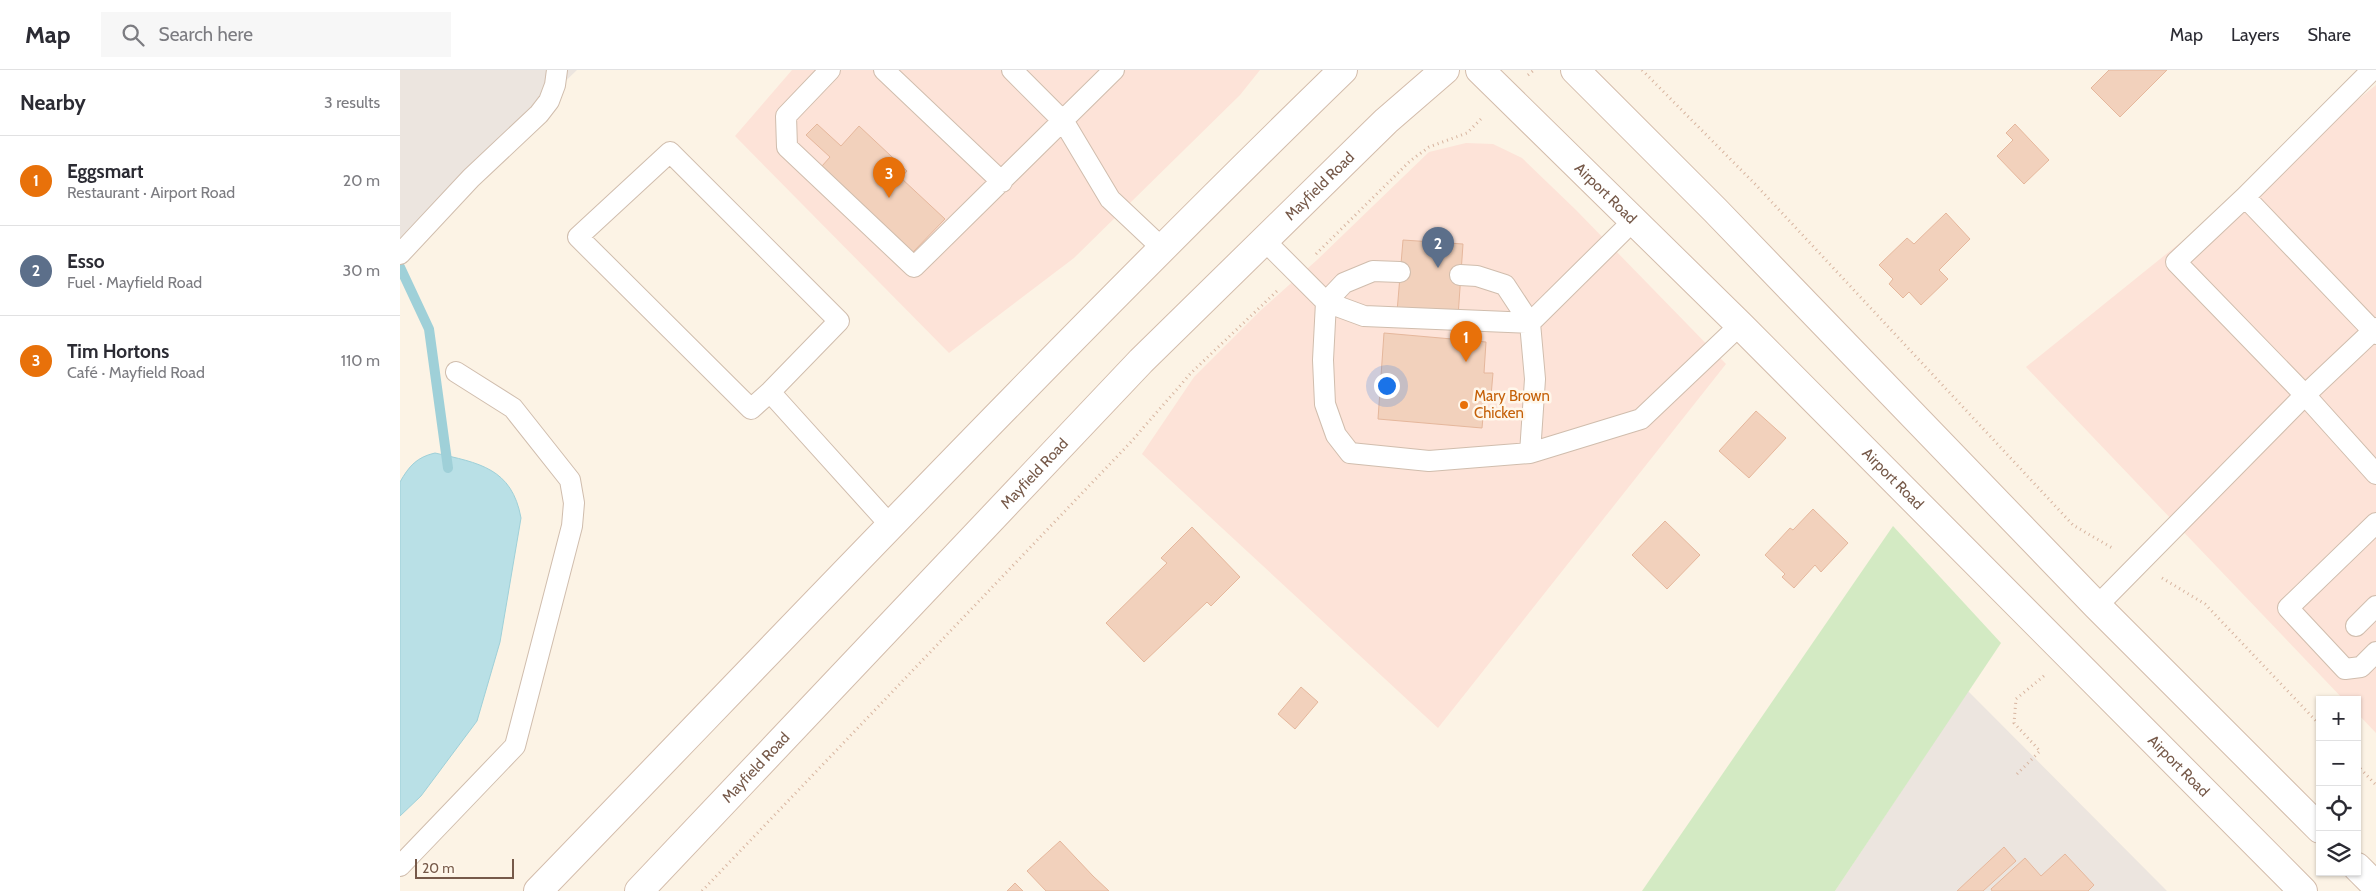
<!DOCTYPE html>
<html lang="en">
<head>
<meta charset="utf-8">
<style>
	body { margin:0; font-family:Cabin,sans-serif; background:#f7f7f7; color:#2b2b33 }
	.controls { position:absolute; right:15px; bottom:15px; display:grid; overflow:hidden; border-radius:0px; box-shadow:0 1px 4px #0004 }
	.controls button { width:45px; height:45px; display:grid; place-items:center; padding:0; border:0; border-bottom:1px solid #e1e1e2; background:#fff; color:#2b2b33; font:25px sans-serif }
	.scale { position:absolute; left:15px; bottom:12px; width:99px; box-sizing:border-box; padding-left:5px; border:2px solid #765949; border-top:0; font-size:14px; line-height:18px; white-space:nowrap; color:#765949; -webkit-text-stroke:4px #fff7eb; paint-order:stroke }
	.you { position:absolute; left:986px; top:315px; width:18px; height:18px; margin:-12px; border:4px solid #fff; border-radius:50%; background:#1a73e8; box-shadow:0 0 0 8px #1a73e833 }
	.badge { display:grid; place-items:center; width:32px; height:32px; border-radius:50%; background:#0b8043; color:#fff; font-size:16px; font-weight:700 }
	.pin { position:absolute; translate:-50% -41px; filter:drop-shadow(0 1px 2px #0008) }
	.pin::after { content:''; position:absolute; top:26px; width:18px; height:15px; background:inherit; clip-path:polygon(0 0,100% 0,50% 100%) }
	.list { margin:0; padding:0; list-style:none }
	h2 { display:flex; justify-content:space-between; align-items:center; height:65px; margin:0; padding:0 20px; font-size:21px }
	h2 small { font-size:16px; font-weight:400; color:#7c7c81 }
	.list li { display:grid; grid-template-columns:32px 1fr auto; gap:15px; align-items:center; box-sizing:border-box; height:90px; padding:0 20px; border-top:1px solid #e1e1e2 }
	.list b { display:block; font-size:19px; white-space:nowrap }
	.list p { margin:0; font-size:16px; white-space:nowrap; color:#7c7c81 }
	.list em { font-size:16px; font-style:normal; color:#7c7c81 }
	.icon { flex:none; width:28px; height:28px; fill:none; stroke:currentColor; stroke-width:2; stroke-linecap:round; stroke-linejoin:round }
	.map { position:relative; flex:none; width:1976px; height:821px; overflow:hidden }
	header { display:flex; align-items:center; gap:30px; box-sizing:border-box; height:70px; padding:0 25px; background:#fff; border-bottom:1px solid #e1e1e2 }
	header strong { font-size:24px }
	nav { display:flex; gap:28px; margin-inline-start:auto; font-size:18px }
	.search { width:350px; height:45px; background:#f7f7f7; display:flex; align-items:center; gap:12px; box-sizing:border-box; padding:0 18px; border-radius:0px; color:#7c7c81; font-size:19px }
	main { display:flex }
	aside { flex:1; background:#fff }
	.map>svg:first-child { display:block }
	.commercial { fill:#fde3d8 }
	.industrial { fill:#ece5df }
	.green { fill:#d3eac3 }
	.water { fill:#b9e0e6; stroke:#9fd0d8 }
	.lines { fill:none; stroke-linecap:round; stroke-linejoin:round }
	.stream { stroke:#9fd0d8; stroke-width:10 }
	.building { fill:#f2d1bc; stroke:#e5b79c }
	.service-casing { stroke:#d0bdad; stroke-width:22 }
	.secondary-casing { stroke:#d3bcab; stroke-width:30 }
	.path { stroke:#d7b49f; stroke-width:3; stroke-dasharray:1 4; stroke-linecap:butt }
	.service { stroke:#fff; stroke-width:20 }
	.secondary { stroke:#fff; stroke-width:28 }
	.food-dot { fill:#e8710a; stroke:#fff7eb; stroke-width:2 }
	.labels { text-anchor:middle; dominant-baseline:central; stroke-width:5; stroke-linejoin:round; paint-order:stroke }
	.street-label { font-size:15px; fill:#765949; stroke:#fff7eb }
	.food-label { font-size:15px; fill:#c56008; stroke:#fff7eb; text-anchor:start }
</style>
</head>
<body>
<header>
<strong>Map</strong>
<div class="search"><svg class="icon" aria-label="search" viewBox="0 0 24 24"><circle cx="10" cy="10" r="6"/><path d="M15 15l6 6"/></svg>Search here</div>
<nav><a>Map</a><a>Layers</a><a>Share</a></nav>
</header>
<main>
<aside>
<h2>Nearby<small>3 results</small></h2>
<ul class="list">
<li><span class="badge" style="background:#e8710a">1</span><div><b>Eggsmart</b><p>Restaurant · Airport Road</p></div><em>20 m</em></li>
<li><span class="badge" style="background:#5c6f8a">2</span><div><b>Esso</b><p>Fuel · Mayfield Road</p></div><em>30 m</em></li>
<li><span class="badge" style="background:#e8710a">3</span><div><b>Tim Hortons</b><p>Café · Mayfield Road</p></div><em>110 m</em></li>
</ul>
</aside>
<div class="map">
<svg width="1976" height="821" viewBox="0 0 1976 821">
	<rect width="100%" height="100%" fill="#fcf3e5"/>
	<path class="commercial" d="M392,0H860L840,25L674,188L549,283L335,66Z
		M1976,15V663L1957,643V630H1944L1626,297Z
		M1066,73L1093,74L1122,88L1176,140L1326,294L1038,658L742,384L794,307L860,241L917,190L1029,82Z"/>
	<path class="industrial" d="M0,0H177L0,170Z
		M1568,621L1767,821H1435Z"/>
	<path class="green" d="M1493,456L1601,573L1435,821H1242Z"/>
	<path class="water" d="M35,383C79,393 112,398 121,448L100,572L77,651L21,726L0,746V412C9,396 17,387 35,383Z"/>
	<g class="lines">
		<path class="stream" d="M0,197L29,259L48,398"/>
	</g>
	<path class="building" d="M1709,0H1767L1720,47L1691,18Z
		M417,54L441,76L459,56L507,101L501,108L545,149L513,182L422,96L430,87L406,65Z
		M1615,54L1649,90L1624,114L1597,86L1613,70L1606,63Z
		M1546,143L1570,169L1539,200L1548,209L1521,235L1509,222L1503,228L1489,214L1493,209L1479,195L1507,168L1514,174Z
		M1003,170L1063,174L1058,247L997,242Z
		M984,263L1086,272L1084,303H1093L1091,326L1085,325L1082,358L978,349Z
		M1356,341L1386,368L1349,408L1319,381Z
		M1413,439L1448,473L1421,502L1415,495L1394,518L1382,507L1385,504L1365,485L1390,458L1393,460Z
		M1265,451L1300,485L1267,519L1232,485Z
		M792,457L840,507L811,536L807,532L744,592L706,553L767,493L761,488Z
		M901,617L918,632L895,659L878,644Z
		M660,771L693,806L709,821H646L627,801Z
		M1604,777L1616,791L1583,821H1557Z
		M1665,784L1694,815L1688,821H1592L1591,819L1625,788L1641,806Z
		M615,813L623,821H607Z"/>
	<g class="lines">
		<defs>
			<path id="service" d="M430,0L386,46L387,77L514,197L714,0
				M484,0L602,112
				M612,0L664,52L710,129L762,178
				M1972,0L1845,127L1776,192L1905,325L1976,404
				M1845,127L1976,264
				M863,169L926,232L964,246L1130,253L1234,150
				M0,184L71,108L139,44L149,31L155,15L157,0
				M1000,202L973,201L944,213L926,232L923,290L925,334L936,365L950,383L1029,391L1130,383L1241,349L1340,255
				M1060,205L1077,206L1105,215L1130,253L1135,309L1130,383
				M370,322L351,339L178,167L270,82L439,251L370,322L491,456
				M1976,453L1888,538L1945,599L1961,597L1976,582
				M1697,536L1905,325L1976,258
				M1956,556L1976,536
				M0,796L115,676L172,456L174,433L170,410L113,338L56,302"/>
			<g id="secondary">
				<path id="s1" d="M1080,0L1340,255L1903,821"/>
				<path d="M1175,0L1315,140L1697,536L1920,759"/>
				<path d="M1957,797L1976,816"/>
				<path d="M138,821C404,546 668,267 943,0"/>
				<path id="s2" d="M239,821L741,291L986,51L1045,0"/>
			</g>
		</defs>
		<use href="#service" class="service-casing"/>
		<use href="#secondary" class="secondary-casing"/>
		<path class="path" d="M1242,0L1355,114L1673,455L1714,479
			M1128,5L1134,0
			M916,184L1010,91L1029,77L1067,63L1083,47
			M1762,508L1805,534L1920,655
			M1957,695L1976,715
			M1617,704L1640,681L1614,653L1616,629L1645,605
			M302,821L730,373L791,303L877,221"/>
		<use href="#service" class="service"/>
		<use href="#secondary" class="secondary"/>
	</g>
	<circle class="food-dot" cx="1064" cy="335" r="5"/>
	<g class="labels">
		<g class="street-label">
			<text stroke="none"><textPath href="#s2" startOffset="980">Mayfield Road</textPath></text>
			<text stroke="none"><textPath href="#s1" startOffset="176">Airport Road</textPath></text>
			<text stroke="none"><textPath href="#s2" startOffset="575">Mayfield Road</textPath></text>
			<text stroke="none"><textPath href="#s1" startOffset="581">Airport Road</textPath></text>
			<text stroke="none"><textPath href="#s1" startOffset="986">Airport Road</textPath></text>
			<text stroke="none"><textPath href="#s2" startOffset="170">Mayfield Road</textPath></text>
		</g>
		<g class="food-label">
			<text x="1074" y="326">Mary Brown<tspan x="1074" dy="17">Chicken</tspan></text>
		</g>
	</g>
</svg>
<div class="controls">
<button>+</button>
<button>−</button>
<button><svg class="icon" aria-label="locate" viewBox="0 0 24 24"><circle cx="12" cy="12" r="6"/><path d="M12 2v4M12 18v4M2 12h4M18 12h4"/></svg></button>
<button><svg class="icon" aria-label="layers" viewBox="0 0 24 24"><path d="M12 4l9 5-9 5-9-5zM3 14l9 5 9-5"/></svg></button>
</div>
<div class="scale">20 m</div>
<div class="you"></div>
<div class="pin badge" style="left:1066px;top:292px;background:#e8710a">1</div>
<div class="pin badge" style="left:1038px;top:198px;background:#5c6f8a">2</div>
<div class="pin badge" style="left:489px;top:128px;background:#e8710a">3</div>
</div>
</main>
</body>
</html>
